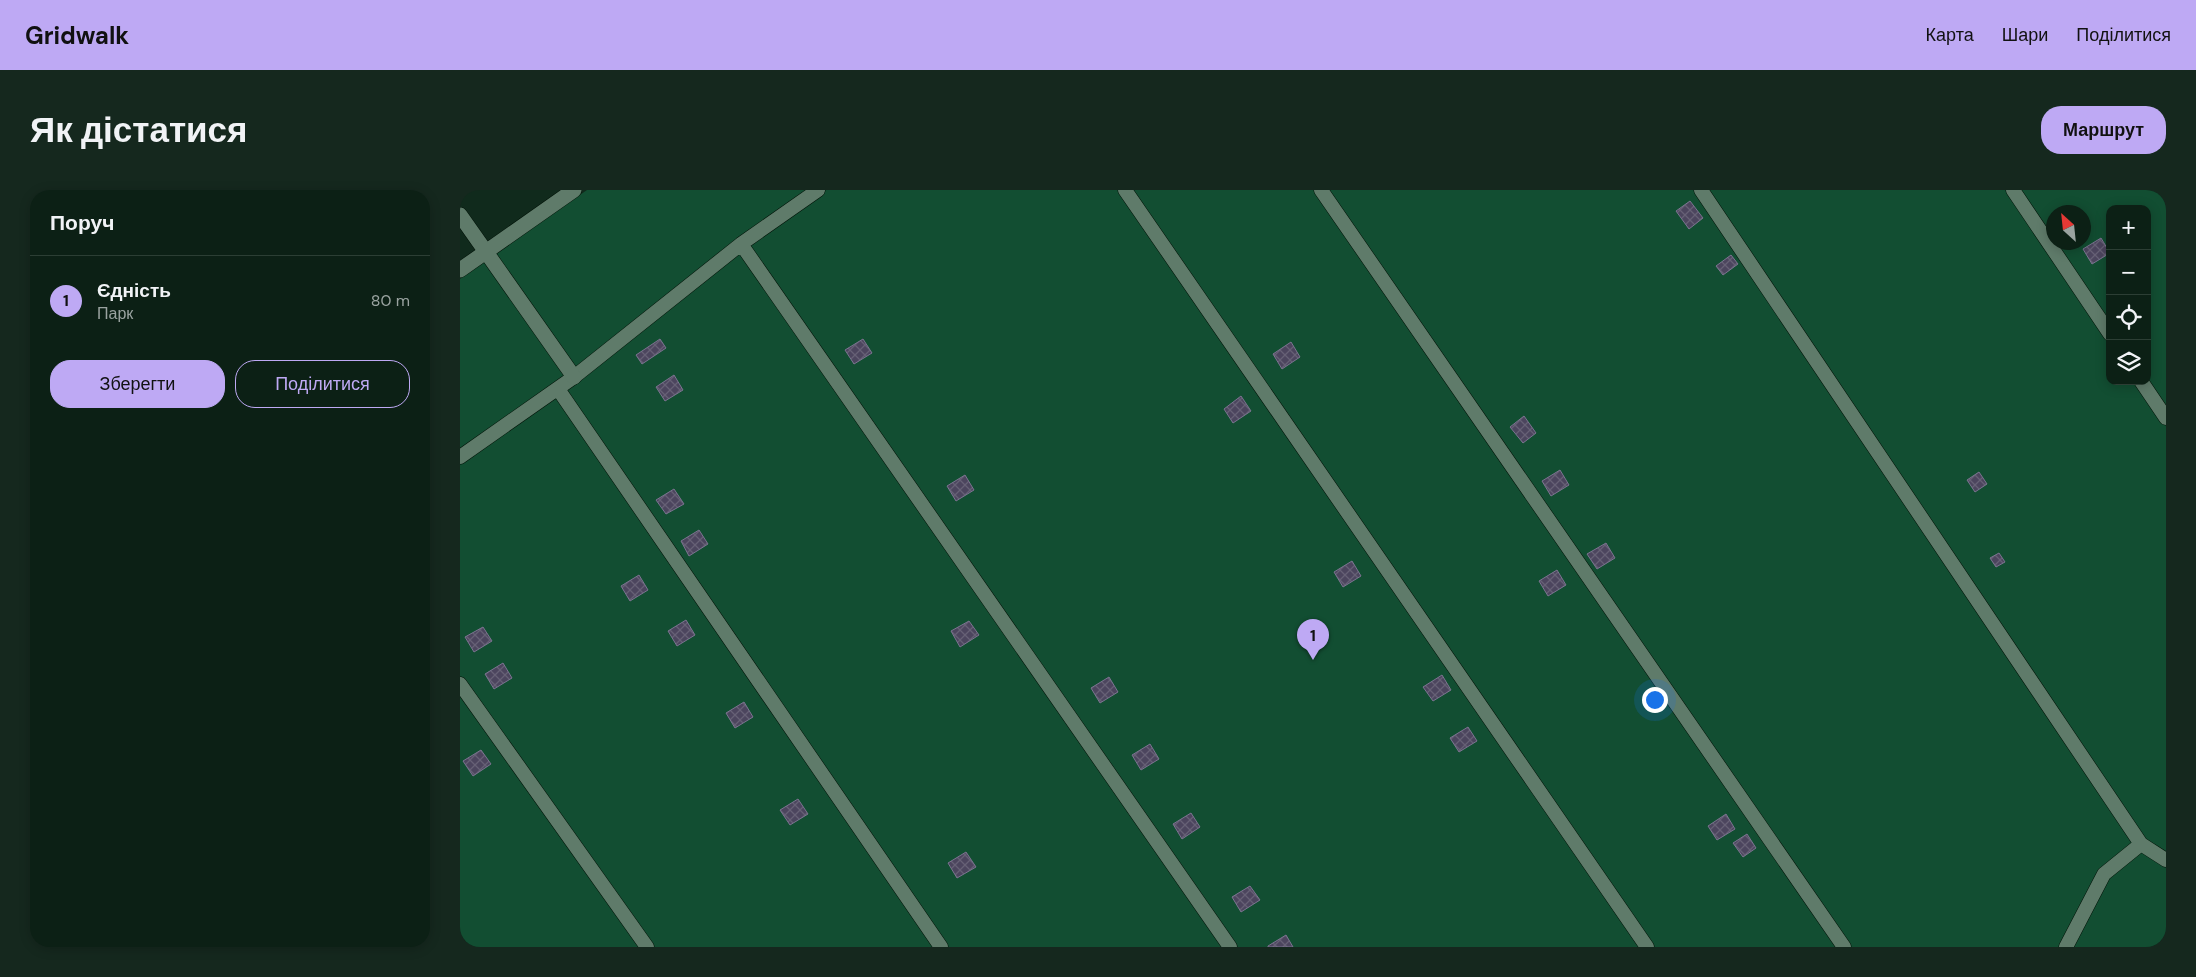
<!DOCTYPE html>
<html lang="uk">
<head>
<meta charset="utf-8">
<style>
	body { margin:0; font-family:"DM Sans",sans-serif; background:#15281e; color:#f1f3f6 }
	.controls { position:absolute; right:15px; top:15px; display:grid; overflow:hidden; border-radius:10px; box-shadow:0 2px 12px #0003 }
	.controls button { width:45px; height:45px; display:grid; place-items:center; padding:0; border:0; border-bottom:1px solid #2c3e34; background:#0c2015; color:#f1f3f6; font:25px sans-serif }
	.compass { position:absolute; left:1586px; top:15px; width:45px; height:45px; border-radius:50%; background:#0c2015; box-shadow:0 2px 12px #0003; rotate:333deg }
	.you { position:absolute; left:1194px; top:509px; width:18px; height:18px; margin:-12px; border:4px solid #fff; border-radius:50%; background:#1a73e8; box-shadow:0 0 0 8px #1a73e833 }
	.badge { display:grid; place-items:center; width:32px; height:32px; border-radius:50%; background:#bea9f4; color:#111; font-size:16px; font-weight:700 }
	.pin { position:absolute; translate:-50% -41px; filter:drop-shadow(0 1px 2px #0008) }
	.pin::after { content:''; position:absolute; top:26px; width:18px; height:15px; background:inherit; clip-path:polygon(0 0,100% 0,50% 100%) }
	.list { margin:0; padding:0; list-style:none }
	h2 { display:flex; justify-content:space-between; align-items:center; height:65px; margin:0; padding:0 20px; font-size:21px }
	h2 small { font-size:16px; font-weight:400; color:#9aa3a0 }
	.list li { display:grid; grid-template-columns:32px 1fr auto; gap:15px; align-items:center; box-sizing:border-box; height:90px; padding:0 20px; border-top:1px solid #2c3e34 }
	.list b { display:block; font-size:19px; white-space:nowrap }
	.list p { margin:0; font-size:16px; white-space:nowrap; color:#9aa3a0 }
	.list em { font-size:16px; font-style:normal; color:#9aa3a0 }
	.actions { display:flex; gap:10px; padding:15px 20px }
	.actions a { flex:1; padding:11px 0; border:1px solid #bea9f4; border-radius:20px; text-align:center; font-size:18px; color:#bea9f4 }
	.actions .main { background:#bea9f4; color:#111 }
	.icon { flex:none; width:28px; height:28px; fill:none; stroke:currentColor; stroke-width:2; stroke-linecap:round; stroke-linejoin:round }
	.map { position:relative; flex:none; width:1706px; height:757px; overflow:hidden; border-radius:20px }
	header { display:flex; align-items:center; gap:30px; box-sizing:border-box; height:70px; padding:0 25px; background:#bea9f4; color:#111 }
	header strong { font-size:24px }
	nav { display:flex; gap:28px; margin-inline-start:auto; font-size:18px }
	.intro { display:flex; align-items:center; justify-content:space-between; box-sizing:border-box; height:120px; padding:0 30px }
	h1 { margin:0; font-size:35px }
	.button { padding:12px 22px; border-radius:20px; background:#bea9f4; color:#111; font-size:18px; font-weight:700 }
	main { display:flex; gap:30px; padding:0 30px }
	aside { flex:1; background:#0c2015; border-radius:20px; box-shadow:0 2px 12px #0003 }
	.map>svg:first-child { display:block }
	.green { fill:#124e32; fill-rule:evenodd }
	.building { fill:url(#building-cross-hatch); stroke:#7b7490 }
	.lines { fill:none; stroke-linecap:round; stroke-linejoin:round }
	.service-casing { stroke:#001207; stroke-width:15 }
	.minor-casing { stroke:#001207; stroke-width:16 }
	.service { stroke:#5f7b6a; stroke-width:14 }
	.minor { stroke:#5f7b6a; stroke-width:15 }
</style>
</head>
<body>
<header>
<strong>Gridwalk</strong>
<nav><a>Карта</a><a>Шари</a><a>Поділитися</a></nav>
</header>
<div class="intro"><h1>Як дістатися</h1><a class="button">Маршрут</a></div>
<main>
<aside>
<h2>Поруч<small></small></h2>
<ul class="list">
<li><span class="badge">1</span><div><b>Єдність</b><p>Парк</p></div><em>80 m</em></li>
</ul>
<div class="actions"><a class="main">Зберегти</a><a>Поділитися</a></div>
</aside>
<div class="map">
<svg width="1706" height="757" viewBox="0 0 1706 757">
	<defs>
		<pattern id="building-cross-hatch" width="8" height="8" patternUnits="userSpaceOnUse" patternTransform="scale(1.25)"><rect width="8" height="8" fill="#4c455e"/><path d="M0 0l8 8M0 8l8-8" fill="none" stroke="#666075"/></pattern>
	</defs>
	<rect width="100%" height="100%" fill="#102a1c"/>
	<path class="green" d="M127,0H1706V757H0V89ZM1650,19H1687V191H1650ZM1594,22H1624V52H1594Z"/>
	<path class="building" d="M1230,11L1243,28L1229,39L1216,21Z
		M1641,48L1650,63L1632,74L1623,59Z
		M1271,65L1278,74L1263,85L1256,76Z
		M200,149L206,158L182,174L176,165Z
		M403,149L412,163L394,174L385,160Z
		M831,152L840,167L822,179L813,164Z
		M214,185L223,200L205,211L196,197Z
		M781,206L791,221L773,233L764,219Z
		M1064,226L1076,243L1063,253L1050,237Z
		M1100,280L1109,295L1091,306L1082,291Z
		M1519,282L1527,294L1515,302L1507,290Z
		M505,285L514,300L496,311L487,296Z
		M214,299L224,314L206,324L196,310Z
		M239,340L248,354L229,366L221,351Z
		M1146,353L1155,368L1137,379L1127,364Z
		M1539,363L1545,372L1536,377L1530,368Z
		M892,371L901,386L883,397L874,382Z
		M1097,380L1106,395L1088,406L1079,391Z
		M179,385L188,400L170,411L161,396Z
		M226,430L235,445L217,456L208,441Z
		M509,431L519,445L500,457L491,441Z
		M23,437L32,451L14,462L5,447Z
		M43,473L52,488L34,499L25,484Z
		M982,485L991,500L973,511L963,497Z
		M649,487L658,502L640,513L631,498Z
		M284,512L293,527L275,538L266,523Z
		M1008,537L1017,551L999,562L990,548Z
		M690,554L699,569L681,580L672,565Z
		M21,560L31,574L13,586L3,571Z
		M338,609L348,624L330,635L320,620Z
		M731,623L740,637L722,649L713,634Z
		M1266,624L1275,639L1257,650L1248,636Z
		M1287,644L1296,658L1283,667L1273,653Z
		M506,662L516,677L497,688L488,673Z
		M790,696L800,710L781,722L772,707Z
		M826,745L833,757H808V756Z"/>
	<g class="lines">
		<defs>
			<path id="service" d="M665,0L1187,757
				M861,0L1384,757
				M1241,0L1681,654
				M1553,0L1650,144
				M281,54L770,757
				M1681,191L1706,228
				M98,199L481,757
				M0,267L114,187L281,54L358,0
				M0,494L187,757
				M1606,757L1644,684L1681,654L1706,670"/>
			<path id="minor" d="M0,25L114,187
				M0,80L114,0"/>
		</defs>
		<use href="#service" class="service-casing"/>
		<use href="#minor" class="minor-casing"/>
		<use href="#service" class="service"/>
		<use href="#minor" class="minor"/>
	</g>
</svg>
<div class="controls">
<button>+</button>
<button>−</button>
<button><svg class="icon" aria-label="locate" viewBox="0 0 24 24"><circle cx="12" cy="12" r="6"/><path d="M12 2v4M12 18v4M2 12h4M18 12h4"/></svg></button>
<button><svg class="icon" aria-label="layers" viewBox="0 0 24 24"><path d="M12 4l9 5-9 5-9-5zM3 14l9 5 9-5"/></svg></button>
</div>
<svg class="compass" viewBox="-18 -18 36 36"><path d="M0-13l5 13h-10z" fill="#e53935"/><path d="M0 13l5-13h-10z" fill="#9aa3a0"/></svg>
<div class="you"></div>
<div class="pin badge" style="left:853px;top:470px">1</div>
</div>
</main>
</body>
</html>
